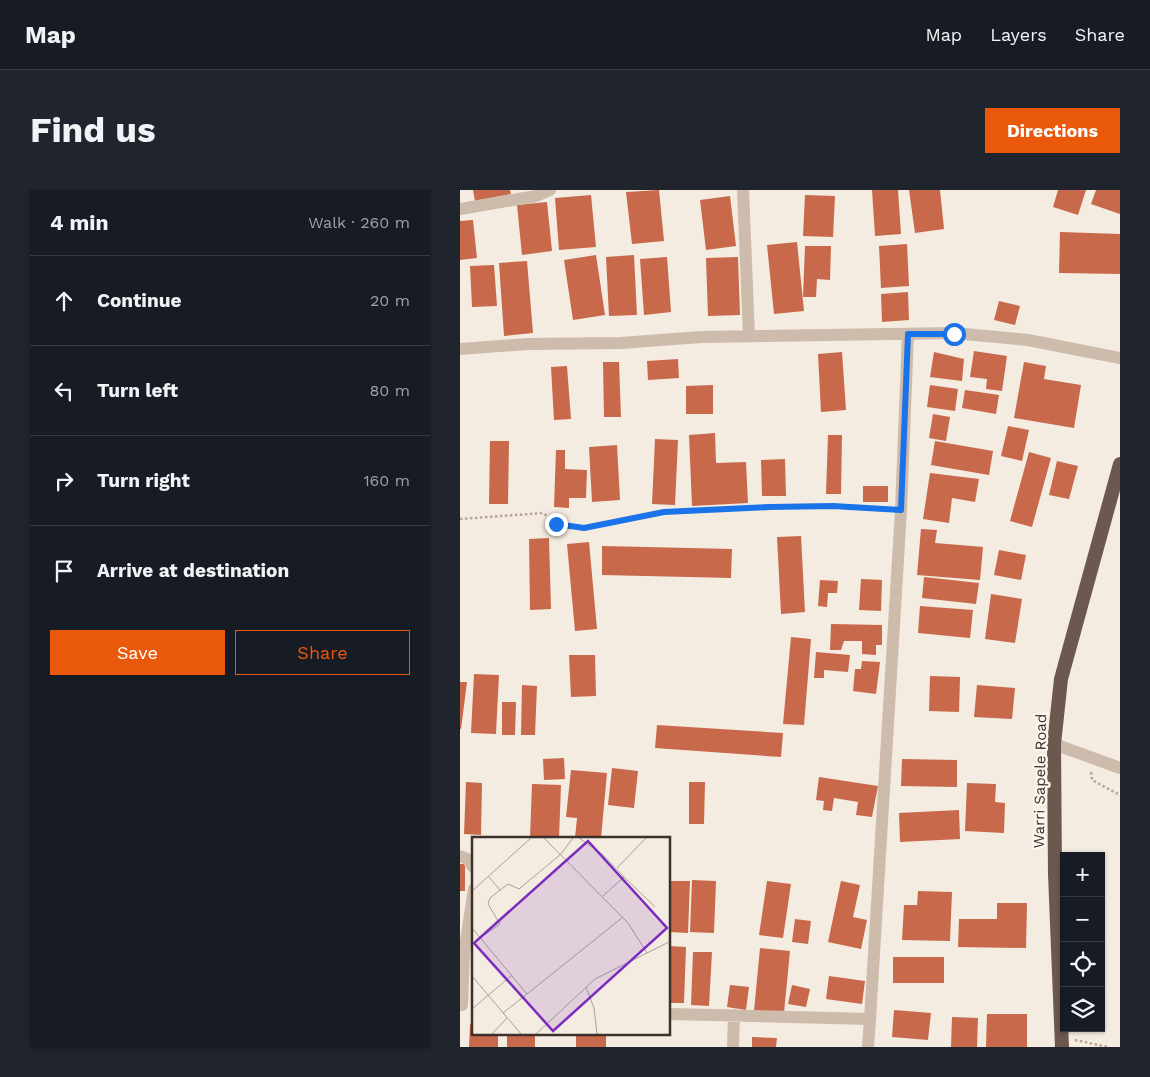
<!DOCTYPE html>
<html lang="en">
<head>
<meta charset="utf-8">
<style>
	body { margin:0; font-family:"Work Sans",sans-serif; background:#20242c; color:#f1f3f6 }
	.controls { position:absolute; right:15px; bottom:15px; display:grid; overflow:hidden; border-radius:0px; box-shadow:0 1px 4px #0004 }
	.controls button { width:45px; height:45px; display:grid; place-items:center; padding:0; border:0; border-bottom:1px solid #363941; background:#171b24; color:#f1f3f6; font:25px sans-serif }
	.stop { position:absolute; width:15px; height:15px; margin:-11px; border:4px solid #1a73e8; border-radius:50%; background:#fff }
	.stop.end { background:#1a73e8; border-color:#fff; box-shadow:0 1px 5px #0008 }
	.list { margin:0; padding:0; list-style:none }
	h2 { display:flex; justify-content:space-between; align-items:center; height:65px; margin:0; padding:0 20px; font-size:21px }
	h2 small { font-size:16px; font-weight:400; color:#9ea1a6 }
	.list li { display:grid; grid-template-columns:32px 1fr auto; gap:15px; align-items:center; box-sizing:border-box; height:90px; padding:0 20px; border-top:1px solid #363941 }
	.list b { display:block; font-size:19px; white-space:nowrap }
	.list em { font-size:16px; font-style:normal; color:#9ea1a6 }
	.actions { display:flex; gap:10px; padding:15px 20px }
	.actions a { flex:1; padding:11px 0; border:1px solid #ea580c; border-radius:0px; text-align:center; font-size:18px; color:#ea580c }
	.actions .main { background:#ea580c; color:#fff }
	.icon { flex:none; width:28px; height:28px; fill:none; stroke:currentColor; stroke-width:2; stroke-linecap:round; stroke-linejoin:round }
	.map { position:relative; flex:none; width:660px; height:857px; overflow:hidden; border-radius:0px }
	header { display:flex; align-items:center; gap:30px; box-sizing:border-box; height:70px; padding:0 25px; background:#171b24; border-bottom:1px solid #363941 }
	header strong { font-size:24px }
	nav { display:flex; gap:28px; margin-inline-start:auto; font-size:18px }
	.intro { display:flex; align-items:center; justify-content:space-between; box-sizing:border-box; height:120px; padding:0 30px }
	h1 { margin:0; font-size:35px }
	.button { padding:12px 22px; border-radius:0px; background:#ea580c; color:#fff; font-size:18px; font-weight:700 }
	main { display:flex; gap:30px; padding:0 30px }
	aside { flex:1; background:#171b24; border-radius:0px; box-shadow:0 1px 4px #0004 }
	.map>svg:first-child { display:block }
	.building { fill:#c8694b }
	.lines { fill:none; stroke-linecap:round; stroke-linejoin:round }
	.path { stroke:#b9a596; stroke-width:2.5; stroke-dasharray:2.5 2.5; stroke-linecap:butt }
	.minor { stroke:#cdbbac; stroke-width:12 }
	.trunk { stroke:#6c584f; stroke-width:14 }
	.route { stroke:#1a73e8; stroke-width:6 }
	.labels { text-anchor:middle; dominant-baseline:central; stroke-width:5; stroke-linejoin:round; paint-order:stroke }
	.street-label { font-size:15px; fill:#3b302b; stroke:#fbf5ee }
	.inset-road { fill:none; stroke:#aaa098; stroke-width:1 }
	.view { fill:#7b2cbf; fill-opacity:0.15; stroke:#7b2cbf; stroke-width:2.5 }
	.inset-edge { fill:none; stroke:#3b302b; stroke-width:2.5 }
</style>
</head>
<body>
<header>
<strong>Map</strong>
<nav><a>Map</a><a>Layers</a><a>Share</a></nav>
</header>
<div class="intro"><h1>Find us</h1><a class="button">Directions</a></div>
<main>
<aside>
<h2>4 min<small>Walk · 260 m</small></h2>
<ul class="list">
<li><svg class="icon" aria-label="ahead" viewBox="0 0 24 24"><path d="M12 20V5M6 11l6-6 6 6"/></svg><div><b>Continue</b></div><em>20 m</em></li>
<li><svg class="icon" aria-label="left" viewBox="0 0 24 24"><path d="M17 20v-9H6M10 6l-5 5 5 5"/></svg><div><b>Turn left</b></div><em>80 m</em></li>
<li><svg class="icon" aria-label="right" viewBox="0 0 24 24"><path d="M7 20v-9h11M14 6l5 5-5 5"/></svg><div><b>Turn right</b></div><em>160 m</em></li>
<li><svg class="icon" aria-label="arrive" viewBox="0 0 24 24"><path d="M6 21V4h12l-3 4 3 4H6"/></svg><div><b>Arrive at destination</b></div></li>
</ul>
<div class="actions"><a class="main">Save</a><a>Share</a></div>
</aside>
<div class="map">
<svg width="660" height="857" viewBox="0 0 660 857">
	<rect width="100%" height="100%" fill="#f4ebe1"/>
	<path class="building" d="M13,0H50L51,4L15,11Z
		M199,0L204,51L172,54L166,2Z
		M412,0H438L441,44L415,46Z
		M449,0H480L484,39L455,43Z
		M598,0H626L618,25L593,17Z
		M636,0H660V24L631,14Z
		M131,5L136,57L99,60L95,8Z
		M345,5L375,6L373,47L343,46Z
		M270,6L276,56L246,60L240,10Z
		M87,12L92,61L62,65L57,15Z
		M13,30L17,68L0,70V31Z
		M600,42L660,44V84L599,83Z
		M337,52L344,121L314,124L307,55Z
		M447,54L449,96L421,98L419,56Z
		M345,56H371L370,90L357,89L356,107H343Z
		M136,65L145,125L113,130L104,70Z
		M174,65L177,125L149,126L146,67Z
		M207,67L211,122L184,125L180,69Z
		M278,67L280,125L248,126L246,68Z
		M67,71L73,143L44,146L39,73Z
		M34,75L37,116L12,117L10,76Z
		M448,102L449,130L422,132L421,104Z
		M539,111L560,116L555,135L534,130Z
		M514,161L547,166L542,201L526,199L527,189L510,187Z
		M382,162L386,220L361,222L358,164Z
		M474,162L504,169L502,191L470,187Z
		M218,169L219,188L188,190L187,171Z
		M143,172H159L161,227H144Z
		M564,172L586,176L584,189L621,195L614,238L554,228Z
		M107,176L111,229L94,230L91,177Z
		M253,195V224H226V196Z
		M470,195L498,199L495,221L467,217Z
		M505,200L539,205L536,224L502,218Z
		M473,224L490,227L486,251L469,248Z
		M548,236L569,240L562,271L541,266Z
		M255,243L256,273L286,272L288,313L232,316L229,245Z
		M368,245H382L381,304H366Z
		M195,249L218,250L215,315L192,314Z
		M30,251H49L48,314H29Z
		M475,251L533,261L529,285L471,275Z
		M157,255L160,310L132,312L129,257Z
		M96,260H105V279L127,280L126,308H109V318L94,317Z
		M569,262L591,268L572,337L550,331Z
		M325,269L326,306H302L301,270Z
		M597,271L618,276L609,309L589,305Z
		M470,283L519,289L515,312L492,308L489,333L463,329Z
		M403,296H428V312H403Z
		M461,339L477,340L475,353L523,357L520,390L457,385Z
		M341,346L345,422L321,424L317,347Z
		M89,348L91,419L70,420L69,349Z
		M129,352L137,439L115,441L107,354Z
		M142,356L272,359L271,388L142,385Z
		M539,360L566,365L561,390L534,385Z
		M464,387L519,393L516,414L462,408Z
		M401,389L422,390L421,421L399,420Z
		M360,390L378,391L377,403H368L367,417L358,416Z
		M531,404L562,409L555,453L525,449Z
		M460,416L513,420L510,448L458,443Z
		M371,434L422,435V455H416V465L402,464V451H384L381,460H370Z
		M331,447L351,449L344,535L323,534Z
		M356,462L390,465L388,482L364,480V488H354Z
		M109,465H135L136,506L111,507Z
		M402,471L420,472L416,504L393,501L395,479H401Z
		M14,484L39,485L36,544L11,543Z
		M470,486L500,487L499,522L469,521Z
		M0,492H7L1,539H0Z
		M62,495L77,496L75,545H61Z
		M517,495L555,498L552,529L514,527Z
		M42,512H56L55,545H42Z
		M197,535L323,543L321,567L195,558Z
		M104,568L105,589L84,590L83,569Z
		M442,569L497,570V597L441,596Z
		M152,578L178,581L174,618L148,615Z
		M111,580L147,583L141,648H115L117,628L106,627Z
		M359,587L418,596L412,627L396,625L398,612L374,608L372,621L363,620L364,611L356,610Z
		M6,592L22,593L21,645L4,644Z
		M229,592H245L244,634H229Z
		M507,593L536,594L535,612L545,613L544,643L505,641Z
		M72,594L101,595L99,648H70Z
		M499,620L500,649L440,652L439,623Z
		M0,674H5V701H0Z
		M232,690L256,691L254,743L230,742Z
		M209,691H230L228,743L209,742Z
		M307,691L331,694L323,748L299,745Z
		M381,691L400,695L393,727L407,730L401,759L368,752Z
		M458,701L492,702L490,751L442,750L444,715H457Z
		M537,713H567L566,758L498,757L499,729H537Z
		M335,729L351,731L348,754L332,752Z
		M209,756L226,757L224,813H209Z
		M300,758L330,761L324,823L294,821Z
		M233,762H252L249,816L231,815Z
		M433,767H484V793H433Z
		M369,786L405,791L402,814L366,809Z
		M270,795L289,797L286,820L267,817Z
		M332,795L350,799L346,817L328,814Z
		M434,820L471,823L468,850L432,847Z
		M527,824H567V857H526Z
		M492,827L518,828L517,857H491Z
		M10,834H14V843H38V857H9Z
		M47,843H75V857H47Z
		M116,843H146V857H116Z
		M292,847L317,848L316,857H292Z"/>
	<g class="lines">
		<path class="path" d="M0,329L83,323L96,333L125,338L204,322L373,316L427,319
			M631,582L632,590L660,605
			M615,850L648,857"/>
		<path class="minor" d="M283,0L289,146
			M0,19L76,6L90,0
			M0,159L68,154L161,153L241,147L494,143L568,150L660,168
			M594,554L660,578
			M0,666L7,669L14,678
			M2,815L4,764L14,699
			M209,824L410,829L408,857
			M410,829L441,320L448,144
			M273,857L274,825"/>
		<path class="trunk" d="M602,857L595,684L594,554L601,489L660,274"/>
	</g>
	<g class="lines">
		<path class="route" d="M96,334L124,338L204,322L310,317L373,316L441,320L448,144H494"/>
	</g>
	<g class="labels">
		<g class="street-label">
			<text transform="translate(580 591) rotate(-89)">Warri Sapele Road</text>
		</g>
	</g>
	<g transform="translate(12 647)">
		<rect width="198" height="198" fill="#f4ebe1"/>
		<path class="inset-road" d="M72,1L156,86L175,116M107,1L130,17L152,40M145,31L174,1M17,40L28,53M0,54L59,1M131,59L152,40L183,70M0,91L55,157L31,176M8,101L28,87L16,67L18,61L36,47L47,52L89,17L101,1M0,139L49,197M114,150L122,171L125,197M55,157L151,80M0,172L39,139M20,197L35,181M64,197L123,142L197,105"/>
		<path class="view" d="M116,4L195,91L81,194L2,106Z"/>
		<rect width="198" height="198" class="inset-edge"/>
	</g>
</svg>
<div class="controls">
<button>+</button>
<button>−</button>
<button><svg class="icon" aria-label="locate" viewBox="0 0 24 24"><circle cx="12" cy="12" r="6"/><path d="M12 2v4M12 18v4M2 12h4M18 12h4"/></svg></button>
<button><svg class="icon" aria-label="layers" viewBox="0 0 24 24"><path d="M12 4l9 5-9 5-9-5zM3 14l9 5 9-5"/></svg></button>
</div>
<div class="stop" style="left:494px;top:144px"></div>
<div class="stop end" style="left:96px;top:334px"></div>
</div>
</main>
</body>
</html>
